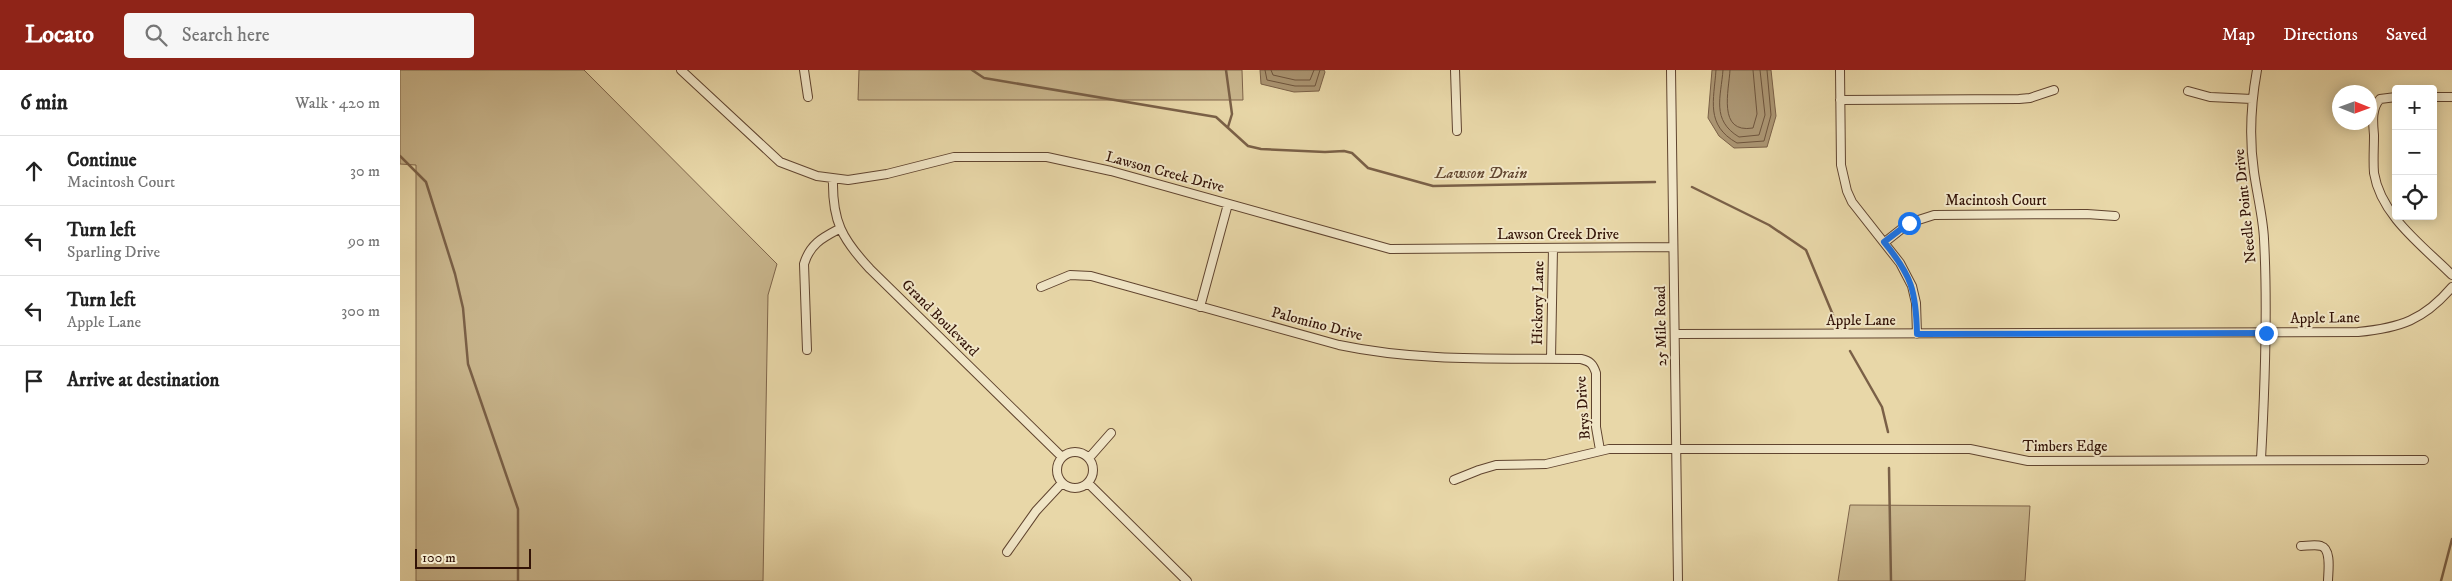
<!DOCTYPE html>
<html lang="en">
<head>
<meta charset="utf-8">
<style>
	body { margin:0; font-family:"IM FELL DW Pica",serif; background:#f6f6f6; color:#222 }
	.controls { position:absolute; right:15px; top:15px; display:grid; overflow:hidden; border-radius:5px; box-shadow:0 2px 12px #0003 }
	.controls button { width:45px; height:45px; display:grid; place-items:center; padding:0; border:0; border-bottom:1px solid #e0e0e0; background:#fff; color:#222; font:25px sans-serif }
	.compass { position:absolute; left:1932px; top:15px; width:45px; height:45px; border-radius:50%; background:#fff; box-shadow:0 2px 12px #0003; rotate:91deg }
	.scale { position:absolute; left:15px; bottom:12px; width:116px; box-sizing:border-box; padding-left:5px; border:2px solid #331307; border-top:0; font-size:14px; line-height:18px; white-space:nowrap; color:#331307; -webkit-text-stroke:4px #f0e5c6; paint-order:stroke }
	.stop { position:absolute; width:15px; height:15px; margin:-11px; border:4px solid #1a73e8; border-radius:50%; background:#fff }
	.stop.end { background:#1a73e8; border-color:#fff; box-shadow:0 1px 5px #0008 }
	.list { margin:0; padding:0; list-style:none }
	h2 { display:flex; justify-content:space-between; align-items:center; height:65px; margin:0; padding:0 20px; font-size:21px }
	h2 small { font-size:16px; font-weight:400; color:#767676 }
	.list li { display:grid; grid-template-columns:32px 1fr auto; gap:15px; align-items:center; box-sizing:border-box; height:70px; padding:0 20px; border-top:1px solid #e0e0e0 }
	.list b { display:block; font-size:19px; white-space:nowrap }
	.list p { margin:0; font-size:16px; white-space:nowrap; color:#767676 }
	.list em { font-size:16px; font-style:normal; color:#767676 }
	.icon { flex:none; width:28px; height:28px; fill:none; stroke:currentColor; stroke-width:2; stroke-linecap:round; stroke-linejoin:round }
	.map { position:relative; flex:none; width:2052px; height:511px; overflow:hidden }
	header { display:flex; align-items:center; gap:30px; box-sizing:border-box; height:70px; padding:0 25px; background:#8f2418; color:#fff }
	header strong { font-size:24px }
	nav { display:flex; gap:28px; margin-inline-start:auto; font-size:18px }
	.search { width:350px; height:45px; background:#f6f6f6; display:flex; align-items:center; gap:12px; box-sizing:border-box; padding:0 18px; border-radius:5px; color:#767676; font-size:19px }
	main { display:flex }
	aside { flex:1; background:#fff }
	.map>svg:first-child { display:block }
	.green { fill:#c9b68d; stroke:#7e644a }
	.water { fill:#aa9471; stroke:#7a6047 }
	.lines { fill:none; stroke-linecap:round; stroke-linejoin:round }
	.shore { stroke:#6e543c; stroke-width:1 }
	.stream { stroke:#7a6047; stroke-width:2.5 }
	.minor-casing { stroke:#60442f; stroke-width:10 }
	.minor { stroke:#f0e5c6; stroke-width:8 }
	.route { stroke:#1a73e8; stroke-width:6 }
	.labels { text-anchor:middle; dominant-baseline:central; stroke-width:4; stroke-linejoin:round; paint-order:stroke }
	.street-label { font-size:15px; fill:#331307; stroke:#f0e5c6 }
	.water-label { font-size:16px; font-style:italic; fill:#634731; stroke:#f0e5c6 }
</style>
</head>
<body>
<header>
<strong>Locato</strong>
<div class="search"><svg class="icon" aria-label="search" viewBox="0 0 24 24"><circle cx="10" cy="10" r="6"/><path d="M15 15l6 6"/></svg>Search here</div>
<nav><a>Map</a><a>Directions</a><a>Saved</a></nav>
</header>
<main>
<aside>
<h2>6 min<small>Walk · 420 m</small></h2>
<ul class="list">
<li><svg class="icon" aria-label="ahead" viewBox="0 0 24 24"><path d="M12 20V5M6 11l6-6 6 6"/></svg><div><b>Continue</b><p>Macintosh Court</p></div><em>30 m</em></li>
<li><svg class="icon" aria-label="left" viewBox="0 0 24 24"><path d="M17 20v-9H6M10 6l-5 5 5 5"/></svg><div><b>Turn left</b><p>Sparling Drive</p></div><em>90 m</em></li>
<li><svg class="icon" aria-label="left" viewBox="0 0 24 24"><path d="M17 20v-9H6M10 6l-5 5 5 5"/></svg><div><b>Turn left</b><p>Apple Lane</p></div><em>300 m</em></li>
<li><svg class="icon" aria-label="arrive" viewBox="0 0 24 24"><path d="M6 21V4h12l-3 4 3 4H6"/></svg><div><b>Arrive at destination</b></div></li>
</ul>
</aside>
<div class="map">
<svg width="2052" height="511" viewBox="0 0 2052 511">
	<rect width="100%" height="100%" fill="#e8d7a8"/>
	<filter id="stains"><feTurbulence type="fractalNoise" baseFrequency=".004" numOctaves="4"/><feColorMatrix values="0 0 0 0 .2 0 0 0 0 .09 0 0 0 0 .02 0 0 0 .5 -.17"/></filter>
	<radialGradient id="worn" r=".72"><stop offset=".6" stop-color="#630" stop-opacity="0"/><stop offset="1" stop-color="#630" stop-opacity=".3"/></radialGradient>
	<path class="green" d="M0,0H184L377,194L368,225L363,511H16V95L0,94Z
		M459,0H842L843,30H458Z
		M1450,435L1630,436L1625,511H1438Z"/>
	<path class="water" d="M860,0H924L925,2L919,21L894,22L861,14Z
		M1312,0H1371L1376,46L1367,77L1334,78L1319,66L1308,48Z"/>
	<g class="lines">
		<path class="shore" d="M865,0L867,10L895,16H915L920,0
			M871,0L873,5L895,10H910L914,0
			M1316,0C1314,30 1305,55 1337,73L1364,71L1371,45L1367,0
			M1323,0C1321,27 1311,50 1339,67L1359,65L1365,45L1360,0
			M1330,0C1329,20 1317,64 1353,58L1357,44L1353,0"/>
		<path class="stream" d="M572,0L584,8L816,47L848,76L861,79L925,82L944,81L952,83L968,98L1033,116L1255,112
			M826,0L832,44L828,57
			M0,86L26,112L55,204L63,238L68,294L118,439V511
			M1292,117L1369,155L1406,180L1433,245
			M1450,281L1482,337L1488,362
			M1489,398L1491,511
			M2041,511L2052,469"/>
		<defs>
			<path id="minor" d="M281,0L380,92L417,106L448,110L487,104L554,87H647L711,101L990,179L1273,177
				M404,0L408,27
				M1055,0L1057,61
				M1271,0L1278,511
				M1440,0L1441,95L1447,121L1452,132L1500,193L1512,216L1516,233L1517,264
				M1857,0C1851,33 1849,68 1854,102C1857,124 1863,147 1864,169C1868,242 1865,316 1861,389
				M1788,21L1810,27L1852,29
				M1996,27L1980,29C1971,39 1973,53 1974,65C1974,78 1973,91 1974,103C1981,146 2023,176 2052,205
				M2033,27H2052
				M1440,30L1619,29L1630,28L1654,20
				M433,109C432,151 442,169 470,199L662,387
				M1485,172L1509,153L1534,145L1687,144L1715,146
				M641,217L670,205L691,206L939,275C1020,292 1099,288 1181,289C1190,291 1193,294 1196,303V357L1200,380
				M800,237L828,134
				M1275,264L1958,262C2000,258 2024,250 2052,217
				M407,280L404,194C410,174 422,168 439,159
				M1151,289L1153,178
				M657 400a18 18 0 1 1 36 0a18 18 0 1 1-36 0Z
				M689,388L711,363
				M1054,410L1079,400L1096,395L1146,394L1209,379H1570L1628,391L2024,390
				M688,413L787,511
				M1901,476C1906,476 1916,474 1921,476C1932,479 1928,503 1928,511
				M607,482L636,441L662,413"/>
		</defs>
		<use href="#minor" class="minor-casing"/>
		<use href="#minor" class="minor"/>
	</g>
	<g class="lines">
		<path class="route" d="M1509,153L1484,172C1512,206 1516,221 1517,264L1866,263"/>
	</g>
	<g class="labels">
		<g class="street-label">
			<text transform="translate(765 102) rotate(15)">Lawson Creek Drive</text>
			<text x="1596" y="130">Macintosh Court</text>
			<text transform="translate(1845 136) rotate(-96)">Needle Point Drive</text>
			<text x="1158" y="164">Lawson Creek Drive</text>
			<text transform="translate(1138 233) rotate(-89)">Hickory Lane</text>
			<text transform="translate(540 248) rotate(45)">Grand Boulevard</text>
			<text transform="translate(1925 248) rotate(-1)">Apple Lane</text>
			<text x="1461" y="250">Apple Lane</text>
			<text transform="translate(917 254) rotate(15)">Palomino Drive</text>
			<text transform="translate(1261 256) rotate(-91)">25 Mile Road</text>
			<text transform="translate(1183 338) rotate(-94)">Brys Drive</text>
			<text x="1665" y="376">Timbers Edge</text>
		</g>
		<g class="water-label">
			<text x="1081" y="103">Lawson Drain</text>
		</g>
	</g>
	<rect width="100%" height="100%" filter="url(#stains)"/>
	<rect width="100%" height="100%" fill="url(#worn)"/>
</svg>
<div class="controls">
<button>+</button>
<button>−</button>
<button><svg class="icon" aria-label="locate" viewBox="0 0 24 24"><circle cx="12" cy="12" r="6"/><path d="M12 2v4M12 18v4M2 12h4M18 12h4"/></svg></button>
</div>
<svg class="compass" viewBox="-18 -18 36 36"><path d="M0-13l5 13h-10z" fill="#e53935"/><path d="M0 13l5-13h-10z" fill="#767676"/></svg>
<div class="scale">100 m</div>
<div class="stop" style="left:1509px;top:153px"></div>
<div class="stop end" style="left:1866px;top:263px"></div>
</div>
</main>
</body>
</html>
